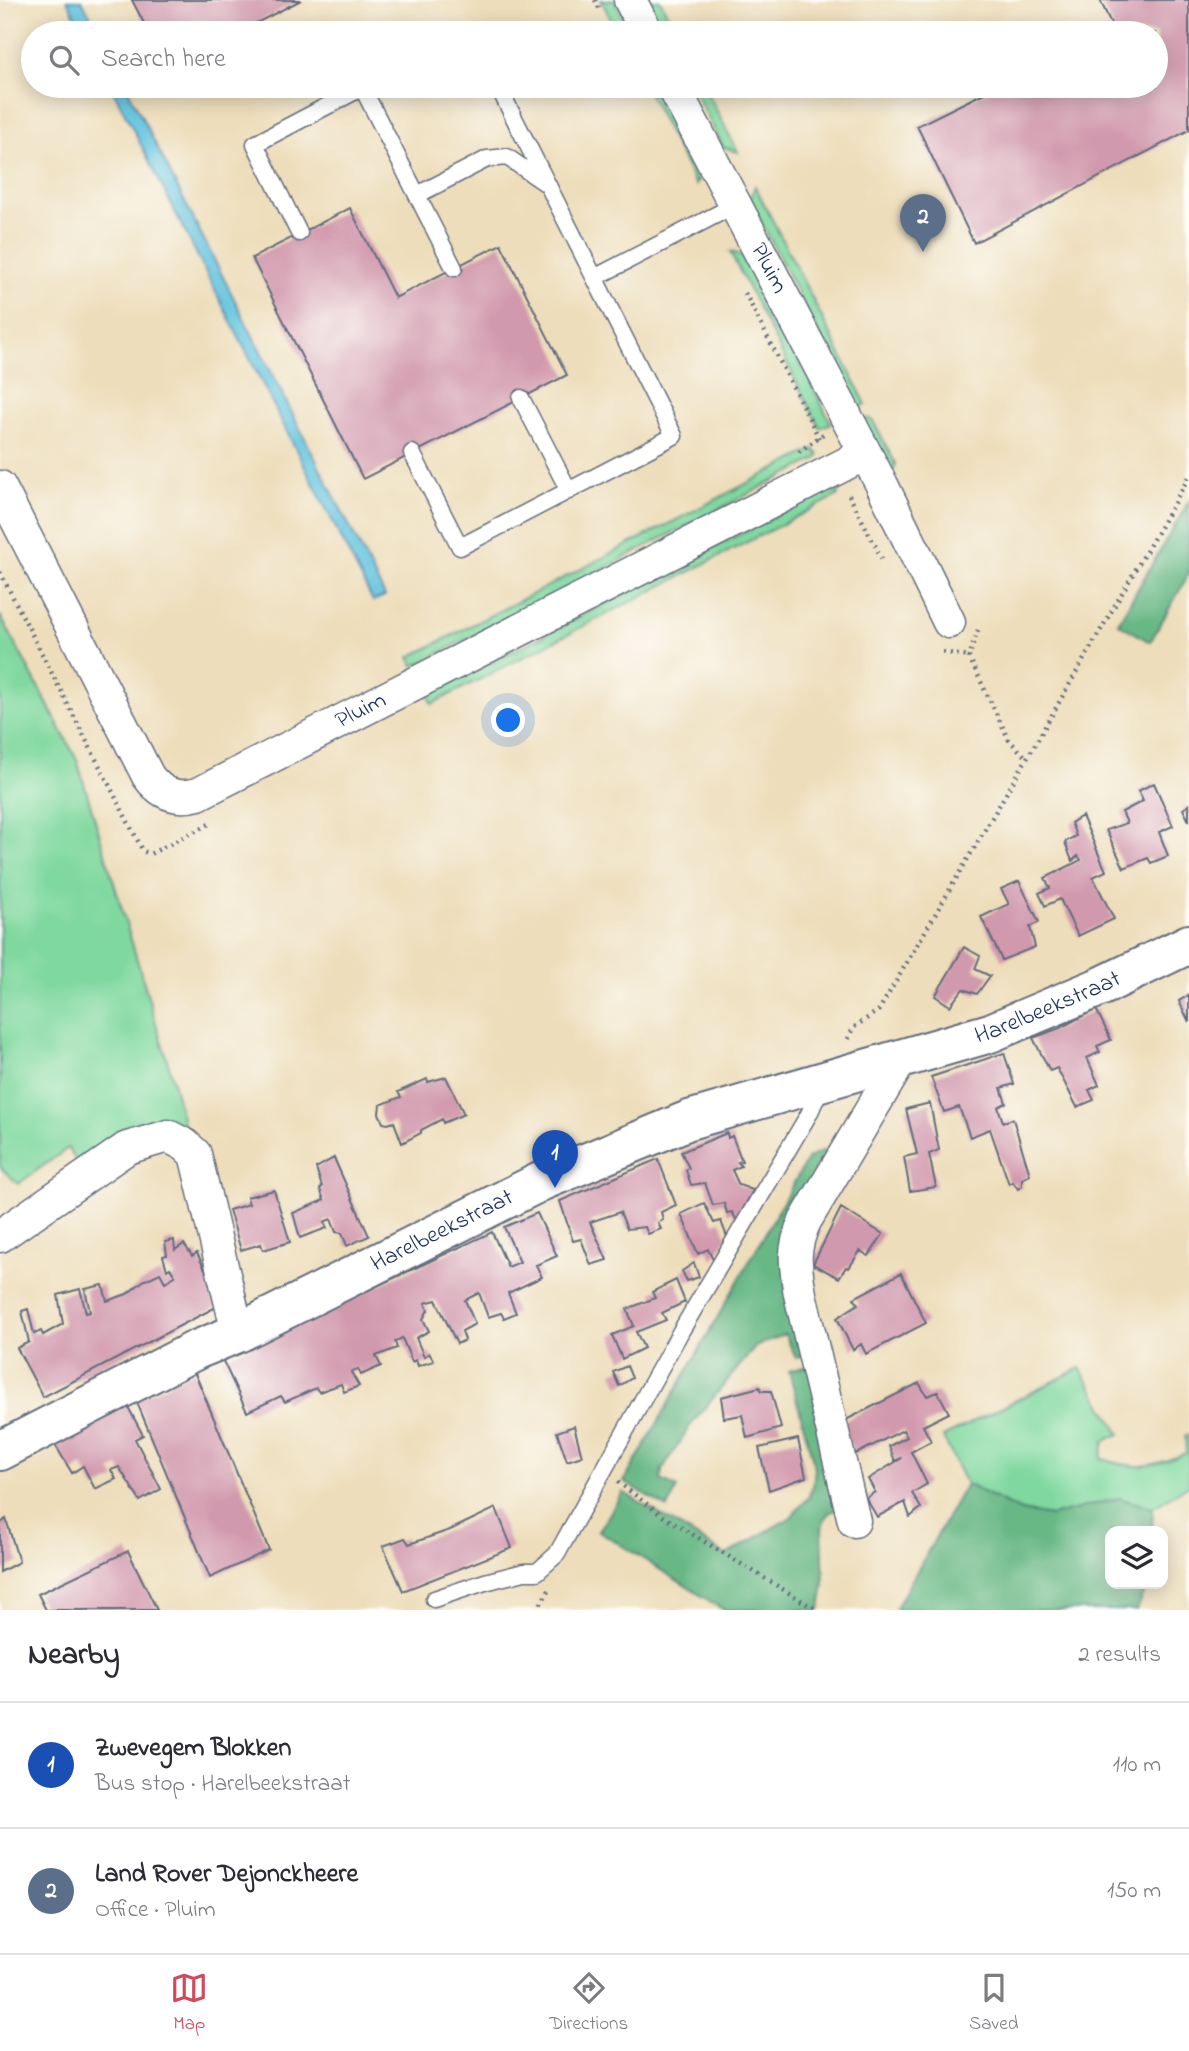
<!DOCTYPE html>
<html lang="en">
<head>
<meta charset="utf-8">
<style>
	body { margin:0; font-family:"Indie Flower",sans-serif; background:#f7f7f7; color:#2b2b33 }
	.controls { position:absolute; right:21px; bottom:21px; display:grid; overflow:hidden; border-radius:14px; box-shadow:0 4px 18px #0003 }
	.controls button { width:63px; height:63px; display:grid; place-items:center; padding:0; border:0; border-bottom:2px solid #e1e1e2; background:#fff; color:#2b2b33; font:35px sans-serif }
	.you { position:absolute; left:509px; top:721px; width:24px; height:24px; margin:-18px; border:5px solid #fff; border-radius:50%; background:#1a73e8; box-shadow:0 0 0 10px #1a73e833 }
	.badge { display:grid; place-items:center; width:46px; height:46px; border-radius:50%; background:#d1495b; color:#fff; font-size:23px; font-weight:700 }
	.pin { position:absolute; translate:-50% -58px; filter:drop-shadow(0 2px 4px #0008) }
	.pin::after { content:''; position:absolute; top:37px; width:24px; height:21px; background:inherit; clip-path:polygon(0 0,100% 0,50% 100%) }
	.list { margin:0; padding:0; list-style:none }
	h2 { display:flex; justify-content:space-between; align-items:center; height:91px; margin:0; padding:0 28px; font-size:30px }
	h2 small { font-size:23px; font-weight:400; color:#7c7c81 }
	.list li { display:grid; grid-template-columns:46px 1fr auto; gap:21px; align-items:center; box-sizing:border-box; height:126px; padding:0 28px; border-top:2px solid #e1e1e2 }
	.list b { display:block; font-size:26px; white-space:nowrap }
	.list p { margin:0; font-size:23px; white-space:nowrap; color:#7c7c81 }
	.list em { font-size:23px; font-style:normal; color:#7c7c81 }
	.icon { flex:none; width:38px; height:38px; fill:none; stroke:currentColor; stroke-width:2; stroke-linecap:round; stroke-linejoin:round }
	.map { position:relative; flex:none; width:1189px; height:1610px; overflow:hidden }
	.search { position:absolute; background:#fff; box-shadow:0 4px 18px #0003; left:21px; right:21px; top:21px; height:77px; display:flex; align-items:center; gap:18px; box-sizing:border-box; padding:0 24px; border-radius:38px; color:#7c7c81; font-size:26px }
	.sheet { height:343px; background:#fff }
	nav { display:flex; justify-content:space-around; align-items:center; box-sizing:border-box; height:98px; border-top:2px solid #e1e1e2; background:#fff; font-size:19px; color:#7c7c81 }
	nav a { display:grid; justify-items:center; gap:4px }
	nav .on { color:#d1495b }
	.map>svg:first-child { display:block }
	.green { fill:#7fd89e; stroke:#4d847e; stroke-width:2 }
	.forest { fill:#67b885; stroke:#417472; stroke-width:2 }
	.water { fill:#60c3de; stroke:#3e799e; stroke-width:2 }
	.building { fill:#d199ad }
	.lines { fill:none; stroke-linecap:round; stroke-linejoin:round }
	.service-casing { stroke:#646c7e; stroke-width:19 }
	.minor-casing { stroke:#646c7e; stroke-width:35 }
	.tertiary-casing { stroke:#646c7e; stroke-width:42 }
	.path { stroke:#646c7e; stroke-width:4.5; stroke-dasharray:2 5; stroke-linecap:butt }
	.service { stroke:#fff; stroke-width:16 }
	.minor { stroke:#fff; stroke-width:32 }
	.tertiary { stroke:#fff; stroke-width:38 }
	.labels { text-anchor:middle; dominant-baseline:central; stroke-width:7; stroke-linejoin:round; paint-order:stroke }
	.street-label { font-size:24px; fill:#1b2f5e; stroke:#fdfcf7 }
</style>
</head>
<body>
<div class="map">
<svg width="1189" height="1610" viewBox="0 0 1189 1610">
	<rect width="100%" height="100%" fill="#fdfcf7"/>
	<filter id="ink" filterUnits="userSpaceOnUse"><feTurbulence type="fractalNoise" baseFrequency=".0143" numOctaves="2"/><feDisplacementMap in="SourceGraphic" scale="14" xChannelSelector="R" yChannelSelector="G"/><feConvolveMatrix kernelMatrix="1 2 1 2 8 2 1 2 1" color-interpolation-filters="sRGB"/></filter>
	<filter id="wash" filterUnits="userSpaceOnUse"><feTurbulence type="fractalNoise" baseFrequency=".00686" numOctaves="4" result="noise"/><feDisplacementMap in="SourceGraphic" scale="28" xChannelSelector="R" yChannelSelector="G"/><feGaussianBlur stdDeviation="1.57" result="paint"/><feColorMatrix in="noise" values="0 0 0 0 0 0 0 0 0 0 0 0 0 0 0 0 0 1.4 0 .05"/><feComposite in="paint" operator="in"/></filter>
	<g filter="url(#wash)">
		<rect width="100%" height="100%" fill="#edddba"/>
		<path class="green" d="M601,0H614L631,33H618Z
			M648,0H660L677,33H665Z
			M645,86H658L700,166V177L696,185Z
			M692,86H704L738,152L723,147Z
			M755,186L866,404L857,409L750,200Z
			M730,252L739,254L748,261L831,423L820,428Z
			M868,418L873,421L895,463L894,470L888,473L862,421Z
			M814,449L819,455L818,458L414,666L410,657Z
			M833,486L837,487L839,492L837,496L432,704L428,695Z
			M0,615L77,760L171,1073L184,1126L83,1172L68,1148L18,1184L0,1167Z
			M1080,1368L1120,1434L1104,1441L1101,1458C1134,1471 1154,1467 1186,1453L1185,1436L1189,1434V1485L1153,1508L1119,1498L1051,1516L1021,1511L966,1484L943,1437Z"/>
		<path class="forest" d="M1189,501V574L1150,642L1118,623Z
			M830,1148L787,1236L807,1355L796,1358L785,1334L755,1347L690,1426L662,1470L661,1480L677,1488L668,1508L624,1482L808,1158Z
			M810,1365L841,1508L830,1512L824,1519L822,1529L824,1584L820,1610H724L599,1531L623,1492L726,1555L791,1517L808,1498L813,1486L815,1468L789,1371Z
			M966,1484L1021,1511L1051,1516L1119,1498L1153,1508L1152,1531H1110V1584H1148L1136,1610H895Z"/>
		<path class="water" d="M67,0H82L99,33H84Z
			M111,86H126L385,596L373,601Z"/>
		<g id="blocks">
			<path class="building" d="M132,0H301L237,33H149Z
				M1100,0H1189V130L974,243L917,126L998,86H1156V33H1104L1113,28Z
				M350,208L395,298L501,244L567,375L363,479L252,258Z
				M1154,783L1173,826L1159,832L1168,856L1151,863L1148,858L1124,868L1106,830L1127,823L1122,812L1143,801L1138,791Z
				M1189,805V821L1183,809Z
				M1082,816L1106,871L1093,877L1114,919L1078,936L1060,899L1045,906L1039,893L1050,888L1045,878L1081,860L1078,856L1072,861L1065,842L1076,836L1071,823Z
				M1019,881L1039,922L1030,927L1035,947L1002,960L981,917L1009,904L1001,889Z
				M964,947L980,956L975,969L990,976L977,994L963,989L950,1006L935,996Z
				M1189,995V1022L1179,1001Z
				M1096,1009L1111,1040L1097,1046L1100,1052L1087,1058L1099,1085L1089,1090L1094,1100L1077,1107L1057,1068L1050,1071L1033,1038L1060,1028Z
				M1004,1053L1014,1084L1001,1088L1006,1103L998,1107L1003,1122L1013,1119L1030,1175L1022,1179V1186L1018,1189L1013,1182L1009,1184L990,1129L970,1137L959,1107L944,1112L931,1077Z
				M446,1077L464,1114L443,1123L442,1119L421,1130V1133L402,1143L394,1122L388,1124L383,1123L379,1113L380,1105L401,1097L398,1092L427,1079L428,1082Z
				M930,1103L939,1150L929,1154L936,1187L910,1191L904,1157L917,1154L906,1109Z
				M727,1133L728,1138L732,1136L742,1161L738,1162L741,1166L732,1170L739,1185L753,1190L737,1221L732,1212L727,1213L724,1203L713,1205L705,1183L691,1185L686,1170L689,1168L681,1152Z
				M334,1158L369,1236L347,1246L342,1233L336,1232L331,1219L324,1222L327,1228L300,1238L293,1213L324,1200L320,1189L322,1187L316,1168Z
				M658,1159L676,1205L661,1212L663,1220L658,1223L661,1229L648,1234L645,1227L627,1229L620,1212L590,1222L607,1260L591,1265L581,1239L573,1241L560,1201Z
				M274,1190L290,1242L263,1250L261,1244L241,1250L229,1210L249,1204L247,1197Z
				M704,1203L714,1223L721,1221L727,1237L713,1260L708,1249L698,1254L681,1214Z
				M841,1208L883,1234L869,1256L860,1251L849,1268L846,1267L839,1278L813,1264Z
				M537,1213L557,1256L536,1265L542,1277L508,1293L516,1313L504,1318L501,1313L488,1317L479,1293L465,1300L475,1324L462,1331L465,1340L457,1344L436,1300L425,1303L428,1310L423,1319L429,1331L416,1338L424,1357L429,1353L434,1361L418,1366L416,1360L412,1362L402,1338L395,1342L397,1348L376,1356L381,1366L361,1375L358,1369L351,1372L359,1386L344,1392L341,1384L319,1392L316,1388L285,1402L281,1396L247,1412L222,1359L492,1232L508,1267L520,1262L504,1227Z
				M174,1240L175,1250L184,1244L192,1256L197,1253L222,1304L43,1397L17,1348L29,1342L22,1311L28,1309L34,1334L41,1331L43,1335L63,1324L58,1295L80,1289L86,1313L90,1312L85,1289L103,1285L107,1301L127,1294L143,1281L160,1273L165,1282L175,1276L170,1268L167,1270L163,1256L167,1255L165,1242Z
				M694,1263L699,1277L687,1281L682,1271Z
				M901,1273L926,1323L866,1354L861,1344L853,1350L837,1318L858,1304L854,1298Z
				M676,1280L685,1302L662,1313L666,1320L636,1332L644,1348L622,1359L612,1335L634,1326L627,1309L655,1298L652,1292Z
				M627,1366L632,1378L619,1386L613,1372Z
				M194,1371L269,1550L210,1578L136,1400Z
				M919,1383L927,1396L938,1392L949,1413L923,1426L931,1441L911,1452L927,1484L912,1493L921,1508L910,1517L905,1502L877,1517L866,1498L875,1492L868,1479L902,1458L895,1461L889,1446L907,1437L903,1430L856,1454L838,1424Z
				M760,1387L761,1391H771L781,1428L747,1438L742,1415L724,1418L721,1397Z
				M127,1405L143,1435L135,1439L161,1489L140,1501L119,1467L111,1470L116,1479L95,1489L83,1466L72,1473L54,1443Z
				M574,1426L582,1456L567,1461L557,1432Z
				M798,1439L806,1477L769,1490L759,1448Z
				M496,1508L512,1548L403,1591L383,1546L405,1538L409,1544L450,1530Z
				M6,1519L19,1562L0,1572V1524Z
				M128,1551L157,1610H46L38,1594Z"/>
		</g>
	</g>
	<g filter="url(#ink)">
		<use href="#blocks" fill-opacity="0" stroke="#646c7e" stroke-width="2"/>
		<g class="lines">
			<defs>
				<path id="service" d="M362,87L454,268
					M417,195L487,159L507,157L548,185
					M299,233L255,144L365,86
					M596,277L735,205
					M521,398L569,491
					M412,453L460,547L674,436L498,86
					M434,1599L485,1582L524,1572H537L557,1554L681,1331L809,1114L821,1087"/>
				<g id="minor">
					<path d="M630,0L647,33"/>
					<path id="s1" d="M673,86L882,485L949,622"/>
					<path id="s2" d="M0,487L148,776C161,794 176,800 198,794L865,454"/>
					<path d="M0,1236L127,1148L168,1136L185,1145L195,1154L238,1333"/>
					<path d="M854,1521L800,1294C795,1264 792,1250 805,1221L902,1058"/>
				</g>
				<g id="tertiary">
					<path id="s3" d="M0,1451L196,1350L238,1333L542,1181L689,1120L990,1033L1102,986L1189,944"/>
				</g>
			</defs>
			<use href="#service" class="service-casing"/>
			<use href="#minor" class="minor-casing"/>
			<use href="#tertiary" class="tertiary-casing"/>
			<path class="path" d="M595,0L601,12
				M675,22L681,33
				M639,86L644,95
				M745,293L819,438
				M799,452L823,434
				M849,495L882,559
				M0,572L143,851L150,854L209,824
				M978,630L969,657L1009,740L1027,758
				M943,652L969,657
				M848,1039L853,1028L879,1010L1027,758L1189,477
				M618,1482L664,1517L817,1610
				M537,1610L549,1590"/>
			<use href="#service" class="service"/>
			<use href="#minor" class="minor"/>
			<use href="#tertiary" class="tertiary"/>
		</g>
	</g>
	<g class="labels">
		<g class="street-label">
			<text stroke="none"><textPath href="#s1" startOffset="206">Pluim</textPath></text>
			<text stroke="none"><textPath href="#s2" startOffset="565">Pluim</textPath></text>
			<text stroke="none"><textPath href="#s3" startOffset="1141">Harelbeekstraat</textPath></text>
			<text stroke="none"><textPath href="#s3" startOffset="494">Harelbeekstraat</textPath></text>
		</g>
	</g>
</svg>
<div class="controls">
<button><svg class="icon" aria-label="layers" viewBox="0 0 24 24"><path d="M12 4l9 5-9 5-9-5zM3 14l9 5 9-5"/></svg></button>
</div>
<div class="you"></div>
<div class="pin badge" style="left:555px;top:1188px;background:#1a4fb4">1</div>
<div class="pin badge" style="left:923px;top:252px;background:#5c6f8a">2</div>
<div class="search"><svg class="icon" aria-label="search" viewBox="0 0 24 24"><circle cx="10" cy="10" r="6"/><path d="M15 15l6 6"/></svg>Search here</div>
</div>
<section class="sheet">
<h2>Nearby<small>2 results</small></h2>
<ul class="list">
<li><span class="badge" style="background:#1a4fb4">1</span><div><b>Zwevegem Blokken</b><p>Bus stop · Harelbeekstraat</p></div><em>110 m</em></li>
<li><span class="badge" style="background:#5c6f8a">2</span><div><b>Land Rover Dejonckheere</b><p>Office · Pluim</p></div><em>150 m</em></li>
</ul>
</section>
<nav>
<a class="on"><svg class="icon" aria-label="map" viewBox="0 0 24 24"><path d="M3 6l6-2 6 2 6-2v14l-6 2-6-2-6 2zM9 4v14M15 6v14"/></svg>Map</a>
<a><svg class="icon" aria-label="directions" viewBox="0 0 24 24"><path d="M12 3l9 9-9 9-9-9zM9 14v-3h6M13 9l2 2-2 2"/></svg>Directions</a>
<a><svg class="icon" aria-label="saved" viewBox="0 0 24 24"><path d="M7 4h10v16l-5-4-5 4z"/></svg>Saved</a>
</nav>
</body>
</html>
